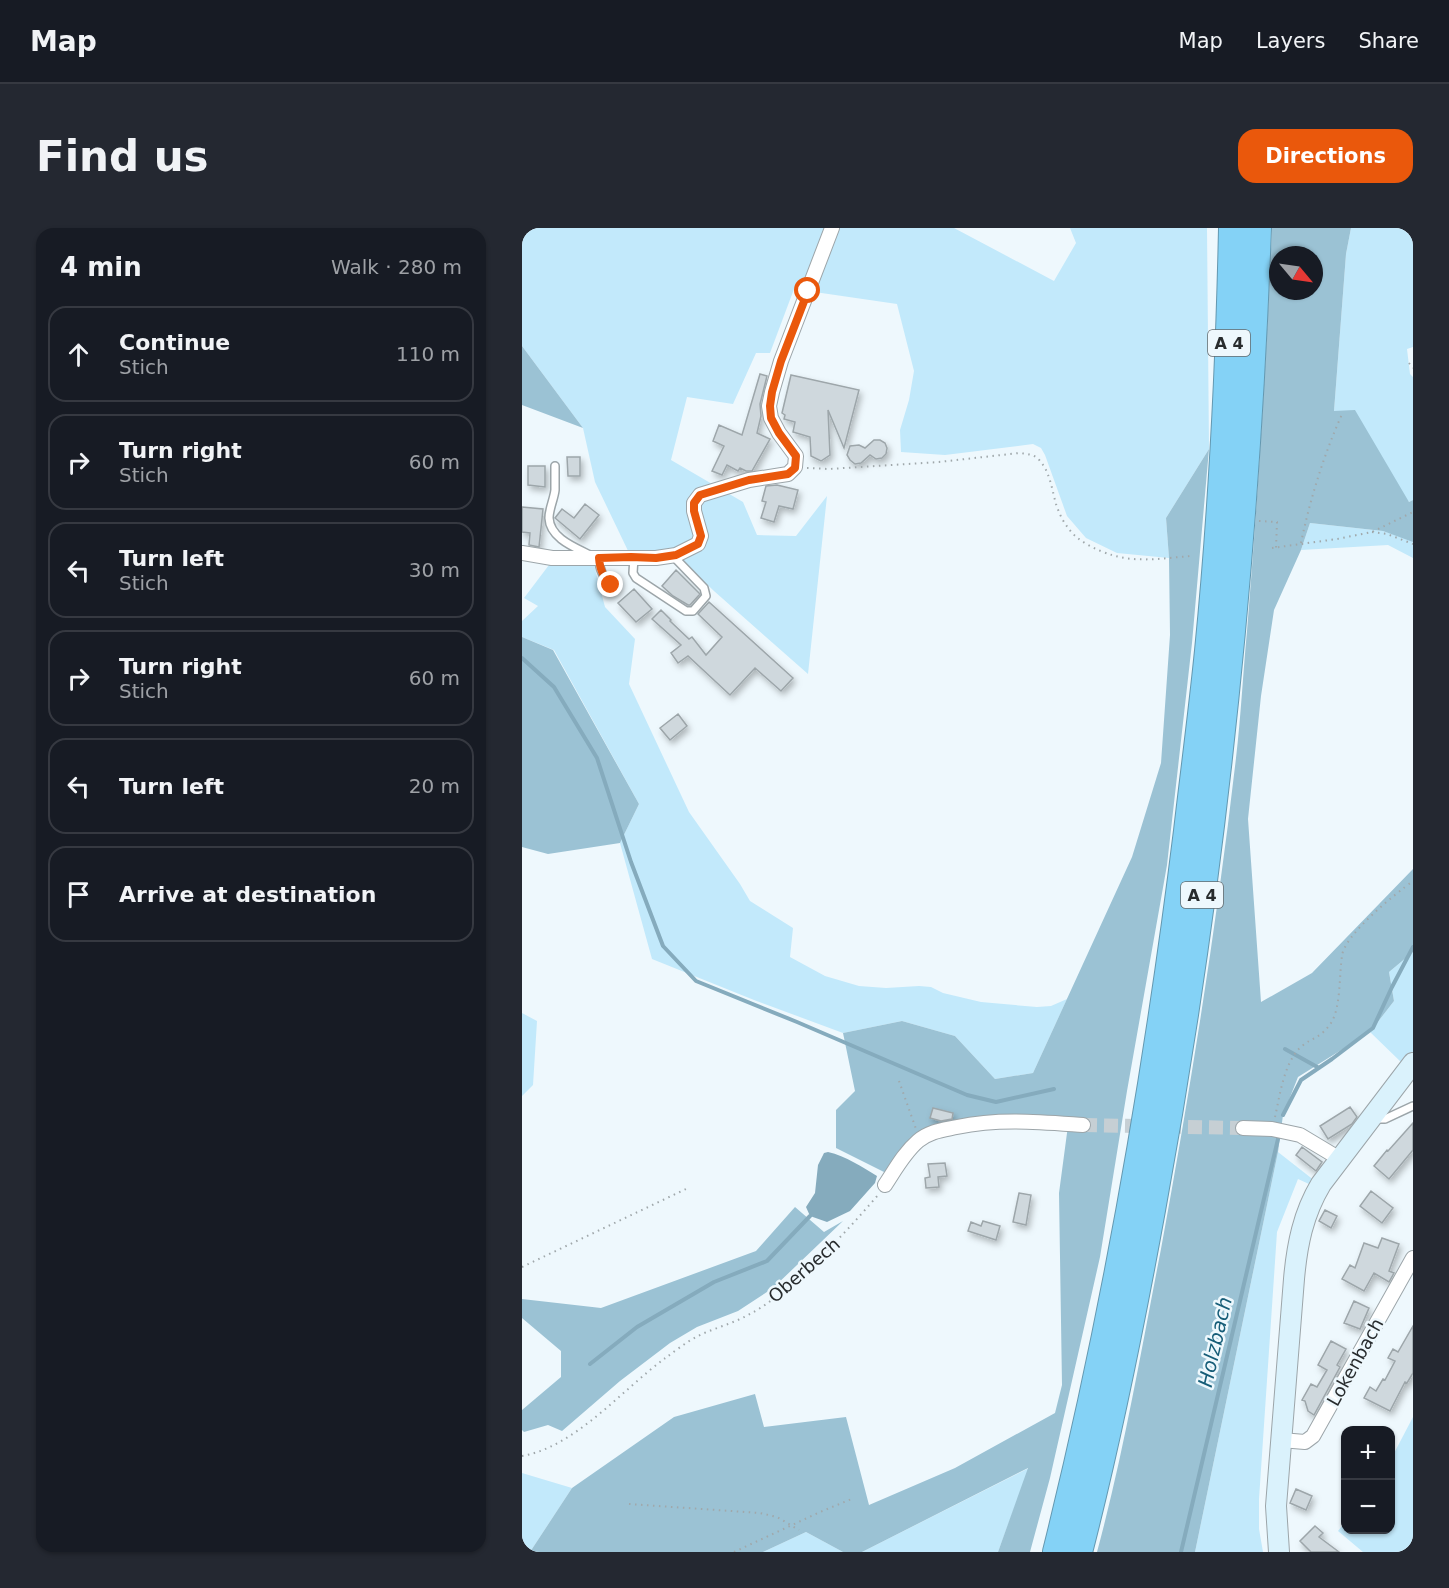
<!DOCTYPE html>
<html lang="en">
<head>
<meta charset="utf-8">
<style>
	body { margin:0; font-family:"DejaVu Sans",sans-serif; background:#242831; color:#f1f3f6 }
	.controls { position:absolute; right:18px; bottom:18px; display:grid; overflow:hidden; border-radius:12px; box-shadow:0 2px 4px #0004 }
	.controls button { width:54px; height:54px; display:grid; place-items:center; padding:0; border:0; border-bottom:2px solid #363941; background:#171b24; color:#f1f3f6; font:30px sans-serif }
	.compass { position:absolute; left:747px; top:18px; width:54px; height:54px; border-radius:50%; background:#171b24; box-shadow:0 2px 4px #0004; rotate:119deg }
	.stop { position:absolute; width:18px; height:18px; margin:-14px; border:4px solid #ea580c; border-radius:50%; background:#fff }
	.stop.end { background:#ea580c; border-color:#fff; box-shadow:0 2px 6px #0008 }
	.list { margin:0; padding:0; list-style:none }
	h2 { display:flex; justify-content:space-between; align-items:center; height:78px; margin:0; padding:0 24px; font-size:26px }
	h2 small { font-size:20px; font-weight:400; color:#9ea1a6 }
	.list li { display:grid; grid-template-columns:39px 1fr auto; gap:18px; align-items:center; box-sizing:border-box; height:96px; margin:0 12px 12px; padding:0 12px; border:2px solid #363941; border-radius:18px }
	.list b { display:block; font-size:22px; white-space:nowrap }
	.list p { margin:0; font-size:20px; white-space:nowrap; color:#9ea1a6 }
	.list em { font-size:20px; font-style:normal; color:#9ea1a6 }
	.icon { flex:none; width:33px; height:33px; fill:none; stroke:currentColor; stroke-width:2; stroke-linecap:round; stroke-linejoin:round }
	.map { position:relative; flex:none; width:891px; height:1324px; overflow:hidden; border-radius:18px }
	header { display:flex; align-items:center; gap:36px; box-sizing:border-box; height:84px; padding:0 30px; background:#171b24; border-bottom:2px solid #363941 }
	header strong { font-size:28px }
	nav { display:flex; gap:33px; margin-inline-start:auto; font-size:21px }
	.intro { display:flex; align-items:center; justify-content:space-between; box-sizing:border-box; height:144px; padding:0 36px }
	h1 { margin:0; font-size:42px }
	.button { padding:15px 27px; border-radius:18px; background:#ea580c; color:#fff; font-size:21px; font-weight:700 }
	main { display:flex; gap:36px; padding:0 36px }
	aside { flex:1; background:#171b24; border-radius:18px; box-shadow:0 2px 4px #0004 }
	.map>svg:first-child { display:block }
	.green { fill:#c2e9fb }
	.forest { fill:#9bc2d4; fill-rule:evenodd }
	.water { fill:#85abbd }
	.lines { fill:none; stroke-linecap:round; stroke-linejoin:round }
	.stream { stroke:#85abbd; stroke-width:4 }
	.building { fill:#cfd8dd; stroke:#9da6aa; stroke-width:1.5; filter:url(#shadow) }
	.street-tunnel { stroke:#c6cfd4; stroke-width:14; stroke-dasharray:14 7; stroke-linecap:butt }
	.lane-casing { stroke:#9ca5a9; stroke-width:10 }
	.street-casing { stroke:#9ca5a9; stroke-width:16 }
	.secondary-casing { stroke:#9ca5a9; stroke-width:22 }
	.highway-casing { stroke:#6498b0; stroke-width:28 }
	.path { stroke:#a0a8ab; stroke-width:2; stroke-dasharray:1.5 4.5; stroke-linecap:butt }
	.lane { stroke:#fff; stroke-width:7 }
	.street { stroke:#fff; stroke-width:14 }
	.secondary { stroke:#daf2fc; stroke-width:20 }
	.highway { stroke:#84d2f6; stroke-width:26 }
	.route { stroke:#ea580c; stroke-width:8 }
	.labels { text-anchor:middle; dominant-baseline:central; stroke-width:5; stroke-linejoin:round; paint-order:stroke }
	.shield { fill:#eef8fd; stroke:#63696c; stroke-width:1.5 }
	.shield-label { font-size:16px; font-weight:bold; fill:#282c2e }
	.street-label { font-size:18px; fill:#282c2e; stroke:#eef8fd }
	.water-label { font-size:20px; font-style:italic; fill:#165d78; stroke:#eef8fd }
</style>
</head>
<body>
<header>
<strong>Map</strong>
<nav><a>Map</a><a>Layers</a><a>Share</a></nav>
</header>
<div class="intro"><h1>Find us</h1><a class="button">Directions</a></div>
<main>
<aside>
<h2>4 min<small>Walk · 280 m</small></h2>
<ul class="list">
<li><svg class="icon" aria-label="ahead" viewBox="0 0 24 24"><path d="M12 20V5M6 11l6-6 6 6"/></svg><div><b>Continue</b><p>Stich</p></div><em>110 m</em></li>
<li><svg class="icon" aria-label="right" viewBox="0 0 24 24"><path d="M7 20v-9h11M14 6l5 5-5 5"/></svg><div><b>Turn right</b><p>Stich</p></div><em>60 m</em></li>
<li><svg class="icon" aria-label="left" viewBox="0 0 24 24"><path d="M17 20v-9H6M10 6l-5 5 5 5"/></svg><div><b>Turn left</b><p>Stich</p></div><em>30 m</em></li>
<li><svg class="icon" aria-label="right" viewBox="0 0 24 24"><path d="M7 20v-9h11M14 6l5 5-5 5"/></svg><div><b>Turn right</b><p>Stich</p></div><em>60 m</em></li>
<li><svg class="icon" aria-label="left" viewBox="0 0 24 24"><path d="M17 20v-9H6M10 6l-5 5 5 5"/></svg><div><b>Turn left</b></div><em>20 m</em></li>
<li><svg class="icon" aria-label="arrive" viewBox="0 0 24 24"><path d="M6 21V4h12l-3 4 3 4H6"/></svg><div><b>Arrive at destination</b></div></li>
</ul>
</aside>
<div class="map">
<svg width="891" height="1324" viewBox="0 0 891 1324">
	<defs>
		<filter id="shadow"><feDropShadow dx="2.5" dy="4" stdDeviation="3" flood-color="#0004"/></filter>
	</defs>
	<rect width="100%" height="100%" fill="#eef8fd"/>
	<path class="green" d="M0,0H432L532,53L554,15L548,0H685L687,221L644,290L647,330L595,325L564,310L545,288L523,227L519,220L511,216L423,227L379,224L378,202L387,172L392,143L375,76L272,61L248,125H234L211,176L165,169L149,232L221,274L235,307L274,308L305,268L286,446L192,363L154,327L109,329L73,254L61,200L0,118Z
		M829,0H891V119L885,121L888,146L891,149V272L887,274L812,183L824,26Z
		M788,295L861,303L887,311L891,314V330L866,317L779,322Z
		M67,332L72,337L83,379L113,411L107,456L167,584L218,656L228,673L271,700L268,729L303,748L337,758L364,760L397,758L409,759L421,765L459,774L515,779L529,778L545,771L511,845L473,851L433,808L380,793L321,805L232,772L130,731L98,615L117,576L32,422L0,409V393L16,378L2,370L30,333Z
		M891,724V824L880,835L848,804L872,773L867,744Z
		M0,785L15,793L11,857L0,868Z
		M756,924L793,953L791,955L787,956L776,951L755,1004L737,1271V1301L741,1324H673Z
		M891,1189V1324H841L816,1303L823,1294L824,1302H868L869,1231Z
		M507,1240L476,1324H340Z
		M0,1245L50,1260L8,1324H0Z
		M284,1304L321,1324H241Z"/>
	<path class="forest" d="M750,0H829L824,26L812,183L833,182L887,274L891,272V314L861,303L788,295L779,322L752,382L739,468L726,591L739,774L790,745L891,641V724L867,744L872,773L848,804L776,849L761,887L756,924L673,1324H575C602,1224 619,1123 639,1021C669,858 695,695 714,530C719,488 721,445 725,403C736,269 744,134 750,0ZM756,27H792V63H756Z
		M0,118L61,200L0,177Z
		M687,221L670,415L645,637L605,863L578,1029L528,1250L508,1324H476L506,1240L340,1324H321L284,1304L241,1324H8L50,1260L152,1189L233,1166L242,1199L324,1189L347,1277L433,1240L533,1185L540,1157L537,965L547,890L408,900L364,945L314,920V882L333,863L321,805L380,793L433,808L473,851L511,845L610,629L639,535L648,407L647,330L644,290Z
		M0,409L31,422L117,576L98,615L26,626L0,619Z
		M273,979L302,1004L321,993L251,1060L216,1083L175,1099L148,1115L98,1153L40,1203L26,1197L2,1204L0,1202V1182L39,1149V1123L0,1090V1071L79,1080L234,1023Z"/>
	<path class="water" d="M306,924C324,928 340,939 355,948L353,955L328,983L305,994L288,988L284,979L293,965L296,937L302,925Z"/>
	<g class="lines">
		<path class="stream" d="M0,430L32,459L75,530L109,634L141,718L174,753L275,794L445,867L474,874L532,861
			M763,821L797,840
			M761,887L779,852L810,831L851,800L870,759L891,719
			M68,1136L115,1099L192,1054L245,1033L288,988
			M659,1324L756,911"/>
	</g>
	<path class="building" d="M238,146L245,148L238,176L239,188L235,205L248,211L230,243H224L218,240L216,243L205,237L200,247L190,243L202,218L191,213L197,197L220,207Z
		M269,147L337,162L322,220L306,182L308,227L299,233L289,228L288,209L271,204L273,194L262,191L263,187L260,185Z
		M352,212H358L363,215L365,220L364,226L360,230L354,231L348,227L339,235L333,236L328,232L325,227L328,218L337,217L343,220Z
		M45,229H58V248H46Z
		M6,238H23V259L6,257Z
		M255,257L276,262L271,281L257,278L252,294L239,290L244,274L240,273L244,258Z
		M63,276L77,287L58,311L33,290L40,281L52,290Z
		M0,279L21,281L17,319L7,317L8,305L0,304Z
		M154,342L178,366L168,377H166L151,368L140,358Z
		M112,361L130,381L114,394L96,375Z
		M187,374L271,450L259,463L233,440L208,467L166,428L156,435L149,425L159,417L130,391L139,382L149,392L148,393L167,411L170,409L184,427L200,409L176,386Z
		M156,486L165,498L148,512L138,500Z
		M828,879L835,889L830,896L806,911L798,898Z
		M411,880L431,885L430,891L419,893L408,890Z
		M891,895V922L867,951L852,938L865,922L866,923Z
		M780,919L800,934L794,943L774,927Z
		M423,935L425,948L416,949L417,959L404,960L403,950L408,949L406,936Z
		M849,963L871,980L860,995L838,978Z
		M497,965L509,967L504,997L491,994Z
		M803,982L815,988L809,1000L797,993Z
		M461,993L478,998L474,1012L446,1003L449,994L459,998Z
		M860,1010L877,1016L867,1043L872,1045L867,1054L852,1045L842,1063L820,1051L828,1037L833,1040L842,1015L856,1020Z
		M832,1073L847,1080L838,1101L822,1095Z
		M891,1098V1145L885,1155L883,1154L868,1183L842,1170L848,1159L854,1163L861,1151L863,1152L873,1133L866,1130L871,1121L876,1124Z
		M809,1113L824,1121L815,1137L818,1139L792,1187L786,1183L783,1173L780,1172L789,1156L795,1159L805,1142L796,1137Z
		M774,1261L790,1268L784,1282L768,1275Z
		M793,1298L801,1305L797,1309L817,1324H789L778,1313Z"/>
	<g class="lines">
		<path class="street-tunnel" d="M561,897L721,900"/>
		<defs>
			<path id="lane" d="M33,238C33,246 33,254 33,262C32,271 27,281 27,290C28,310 52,319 68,327
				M112,329L111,345L114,350L164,383H171L184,368L182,360L151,328
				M77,330C77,342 81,348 89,357
				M853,889L857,891H863L891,878"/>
			<path id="street" d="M0,325L30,330H134L154,327L176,316L179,308L172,283V275L178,267L227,252L266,246L273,239L274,228L257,205L249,190L247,178L250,164L259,133L310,0
				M721,900L750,901L778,907L818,931
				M363,957C373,942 382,925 396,913C408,903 421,902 435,899C477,890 518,894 561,897
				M759,1212L783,1214L791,1208L891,1030"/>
			<path id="secondary" d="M757,1324L754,1278L772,1051C775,1017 781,986 799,956L891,835"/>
			<path id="highway" d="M534,1324C593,1087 635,846 665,603C672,543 680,483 686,423C700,282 707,141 710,0
				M557,1324C586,1211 609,1097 630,982C690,658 724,329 736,0"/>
		</defs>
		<use href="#lane" class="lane-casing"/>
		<use href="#street" class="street-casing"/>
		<use href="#secondary" class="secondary-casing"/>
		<use href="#highway" class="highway-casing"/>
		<path class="path" d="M887,135L891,140
			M285,240L307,241L417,234L497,225C505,226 513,226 518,233C528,244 530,262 534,276C537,285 541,294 547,301C555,313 576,323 590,327C615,335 643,330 669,328
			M737,293L755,294L754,320
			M850,304L865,306L891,316
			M779,315C788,271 802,226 821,184
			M750,320L815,311L850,304L891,284
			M377,853L394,901
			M753,889C758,867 762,833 780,818C791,809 799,810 809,795C819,779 817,748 820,728C822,707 873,666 891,653
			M0,1039L164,961
			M0,1228C53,1219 100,1162 142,1131C152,1124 164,1114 176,1108C192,1100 210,1096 226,1087C246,1077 264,1061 280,1046C308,1021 332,995 356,967
			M107,1276L238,1285L255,1289L277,1302
			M212,1324L298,1284L332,1270"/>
		<use href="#lane" class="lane"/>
		<use href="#street" class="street"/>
		<use href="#secondary" class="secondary"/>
		<use href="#highway" class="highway"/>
	</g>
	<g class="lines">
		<path class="route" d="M89,357C81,348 78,342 77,330L109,329L134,330L154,327L176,316L179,308L172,283V275L178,267L227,252L266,246L273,240L274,228L257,205L249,190L248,178L250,164L259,133L286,63"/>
	</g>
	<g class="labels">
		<g class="shield">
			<rect x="686" y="102" width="42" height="26" rx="4.5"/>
			<rect x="659" y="654" width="42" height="26" rx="4.5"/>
		</g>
		<g class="shield-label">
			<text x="707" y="115">A 4</text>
			<text x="680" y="667">A 4</text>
		</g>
		<g class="street-label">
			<text transform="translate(282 1042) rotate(-41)">Oberbech</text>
			<text transform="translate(833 1134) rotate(-61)">Lokenbach</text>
		</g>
		<g class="water-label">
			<text transform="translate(693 1114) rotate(-77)">Holzbach</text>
		</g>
	</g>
</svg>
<div class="controls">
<button>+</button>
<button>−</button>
</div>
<svg class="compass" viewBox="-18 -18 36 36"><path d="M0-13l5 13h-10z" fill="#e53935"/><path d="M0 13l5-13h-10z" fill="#9ea1a6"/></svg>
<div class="stop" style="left:286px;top:63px"></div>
<div class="stop end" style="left:89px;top:357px"></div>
</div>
</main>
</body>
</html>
